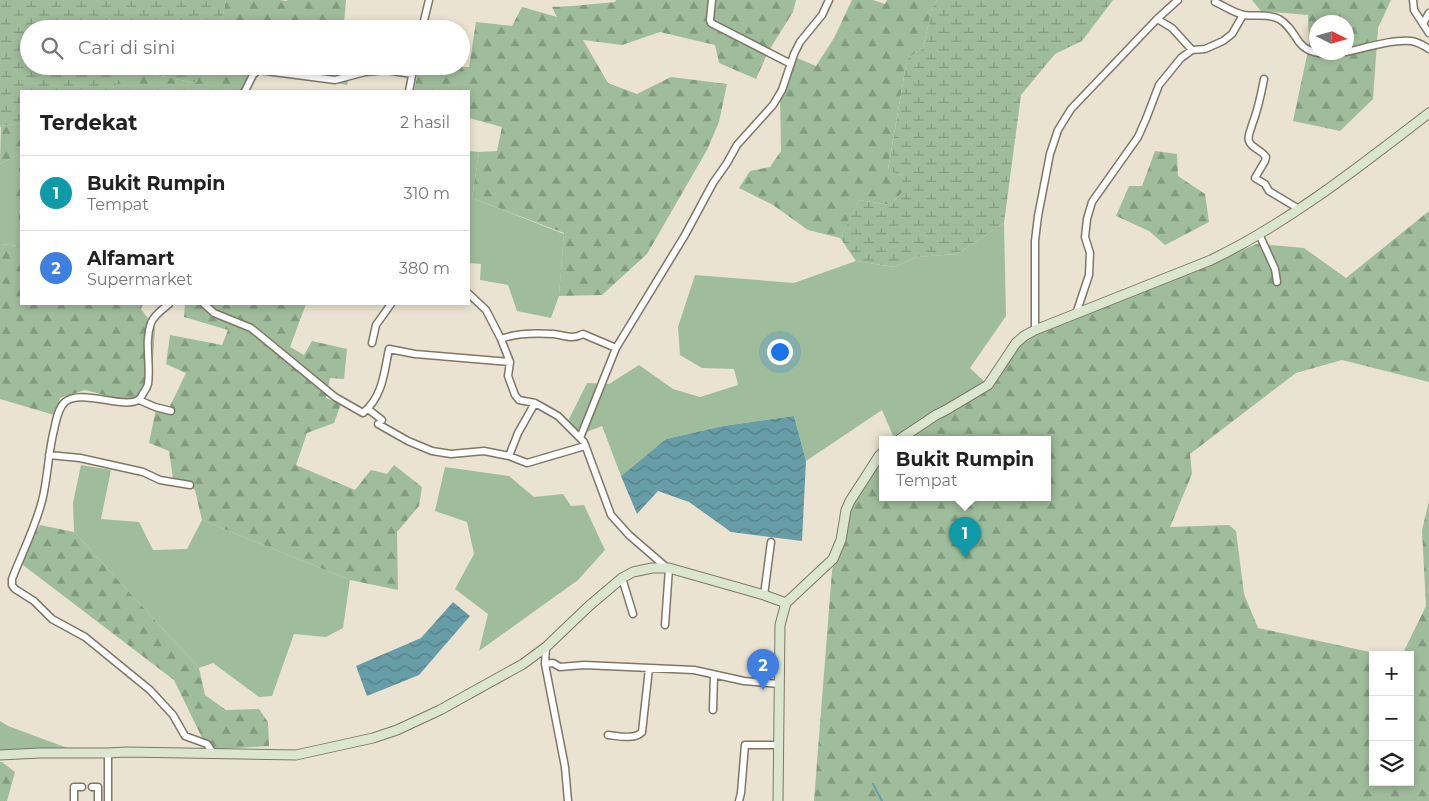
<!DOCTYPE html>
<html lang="id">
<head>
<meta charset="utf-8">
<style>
	body { margin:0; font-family:Montserrat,sans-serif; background:#f6f6f6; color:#222 }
	.controls { position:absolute; right:15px; bottom:15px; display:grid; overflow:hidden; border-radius:0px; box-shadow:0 2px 8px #0003 }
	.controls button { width:45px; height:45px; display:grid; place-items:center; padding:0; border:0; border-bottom:1px solid #e0e0e0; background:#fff; color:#222; font:25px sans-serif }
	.compass { position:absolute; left:1309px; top:15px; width:45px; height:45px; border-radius:50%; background:#fff; box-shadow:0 2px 8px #0003; rotate:95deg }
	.you { position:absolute; left:779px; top:351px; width:18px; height:18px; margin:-12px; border:4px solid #fff; border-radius:50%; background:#1a73e8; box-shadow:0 0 0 8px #1a73e833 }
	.badge { display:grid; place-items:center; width:32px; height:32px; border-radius:50%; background:#2563eb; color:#fff; font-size:16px; font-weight:700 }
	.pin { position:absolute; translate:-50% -41px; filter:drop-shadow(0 1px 2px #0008) }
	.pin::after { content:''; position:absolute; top:26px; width:18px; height:15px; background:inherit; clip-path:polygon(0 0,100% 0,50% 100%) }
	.popup { position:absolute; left:879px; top:436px; width:172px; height:65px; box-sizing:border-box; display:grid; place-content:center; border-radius:0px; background:#fff; filter:drop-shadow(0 1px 4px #0005); font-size:16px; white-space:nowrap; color:#767676 }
	.popup b { font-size:19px; color:#222 }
	.popup::after { content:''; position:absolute; left:50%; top:100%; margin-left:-10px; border:10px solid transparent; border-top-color:#fff }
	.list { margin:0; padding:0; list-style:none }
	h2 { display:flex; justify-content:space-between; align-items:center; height:65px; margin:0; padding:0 20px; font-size:21px }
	h2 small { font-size:16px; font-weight:400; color:#767676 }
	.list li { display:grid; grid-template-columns:32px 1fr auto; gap:15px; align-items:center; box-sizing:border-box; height:75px; padding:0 20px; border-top:1px solid #e0e0e0 }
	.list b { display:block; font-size:19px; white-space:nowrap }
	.list p { margin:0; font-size:16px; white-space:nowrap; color:#767676 }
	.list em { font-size:16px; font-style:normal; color:#767676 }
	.icon { flex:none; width:28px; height:28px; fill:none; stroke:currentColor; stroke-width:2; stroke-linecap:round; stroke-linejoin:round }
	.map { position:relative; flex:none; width:1429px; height:801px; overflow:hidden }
	.search { position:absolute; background:#fff; box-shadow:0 2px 8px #0003; left:20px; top:20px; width:450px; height:55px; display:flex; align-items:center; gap:12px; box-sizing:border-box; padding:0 18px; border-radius:28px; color:#767676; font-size:19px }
	.panel { position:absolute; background:#fff; box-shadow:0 2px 8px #0003; left:20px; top:90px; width:450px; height:215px; border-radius:0px }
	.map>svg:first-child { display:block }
	.grass { fill:#9fbd9a }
	.forest { fill:url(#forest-firs); fill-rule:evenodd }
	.wetland { fill:url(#wetland-marsh) }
	.water { fill:url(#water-waves) }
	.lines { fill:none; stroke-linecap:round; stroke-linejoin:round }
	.stream { stroke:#679da7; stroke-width:2 }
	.street-casing { stroke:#7e7768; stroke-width:9 }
	.secondary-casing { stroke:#7e7768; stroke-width:11 }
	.street { stroke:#fff; stroke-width:6 }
	.secondary { stroke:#dbe6d0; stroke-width:9 }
</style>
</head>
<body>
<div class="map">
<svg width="1429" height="801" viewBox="0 0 1429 801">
	<defs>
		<pattern id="forest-firs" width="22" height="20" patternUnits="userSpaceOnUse" patternTransform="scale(1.25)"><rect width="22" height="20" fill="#9fbd9a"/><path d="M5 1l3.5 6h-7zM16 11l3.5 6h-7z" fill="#829a7e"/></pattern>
		<pattern id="wetland-marsh" width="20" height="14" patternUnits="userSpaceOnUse" patternTransform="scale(1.25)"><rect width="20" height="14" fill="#9fbd9a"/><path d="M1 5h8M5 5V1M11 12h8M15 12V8" fill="none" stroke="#829a7e"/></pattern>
		<pattern id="water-waves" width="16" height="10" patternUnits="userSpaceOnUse" patternTransform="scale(1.25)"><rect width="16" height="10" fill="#679da7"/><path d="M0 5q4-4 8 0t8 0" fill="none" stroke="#568188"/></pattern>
	</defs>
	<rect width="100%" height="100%" fill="#eae3d2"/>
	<path class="grass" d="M469,151L479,152L472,198L564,234L559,296L551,318L517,311L508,285L480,280L481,264L469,263Z
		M21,153V164L16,177V211L21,226V246L0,244V164Z
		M1004,223L1006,316L970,368L988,385L894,438L882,410L806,461L794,416L723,426L666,439L621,476L602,426L579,435L567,423L587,383L609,384L639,365L673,389L700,397L738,385L734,369L702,368L680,355L678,327L695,275L794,283L856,261L895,267L916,257L957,254Z
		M81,465L111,470L101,519L139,522L153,550L187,549L202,520L350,580L343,628L326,637L294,634L272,696L259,697L213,663L199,668L74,532L73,503Z
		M445,467L509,476L534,497L563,494L571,506L584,505L605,550L578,580L479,651L488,614L455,589L474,554L467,522L435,511Z
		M0,721L8,726L81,753L0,754Z"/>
	<path class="forest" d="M226,0H280L286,1L288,0H346L344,24L348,29H309L305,24L267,25V29H220Z
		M616,0H796L793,12L768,52L756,79L719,63L715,45L660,32L622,45L583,40L608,83L637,94L671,77L727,84L719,122L707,150L647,254L602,295L559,296L564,233L472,198L479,152L497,151L502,127L469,118V91H414L419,66L469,67L476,22L512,26L522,7L557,17L552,7L573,6L615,2Z
		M852,0H873L885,4L887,0H937L932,8L923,48L907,59L888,169L903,176V192L890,205L859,200L840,238L808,230L773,205L739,188L750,171L770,167L781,151L780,93L790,55L816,66L834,38Z
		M1252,0H1391L1378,28L1373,99L1340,131L1293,121L1309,46L1308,15L1261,11ZM1316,22H1346V52H1316Z
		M204,66H262L246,91H110L129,70L196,83Z
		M314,66H352L347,85L311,78Z
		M21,123V153L0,164L1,126Z
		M1155,151L1177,154L1178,176L1205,194L1209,222L1165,245L1149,231L1116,216L1129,186H1142Z
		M21,164V226L16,211V177Z
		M1429,211V382L1342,360L1296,373L1190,454L1192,474L1170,527L1229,525L1236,531L1244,594L1258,628L1384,655H1373V782H1410V655H1402L1426,606L1422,530L1429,501V801H814L832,571L844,518L882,451V497H1048V439H892L894,438L988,385L1030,332L1257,244L1304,248L1346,278Z
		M0,244L21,246V304H143L141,309L155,328L151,390L135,403L85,390L60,398L54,415L0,399Z
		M185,304H306L290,347L304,355L312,341L347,349L344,379L330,378L326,398L341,404L334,423L307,433L296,465L355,490L371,470L387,474L394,465L422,487L419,506L397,532L398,590L350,580L202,520L195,490L173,479L169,451L149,443L156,409L169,408L186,373L166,364L170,335L222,345L228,330L184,317Z
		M40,525L74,532L199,668L205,695L226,710L259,709L268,722L269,746L208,750L174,680L19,562Z
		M0,762H2L15,772L7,801H0Z"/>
	<path class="wetland" d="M0,0H226L220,29H29V66H204L196,83L130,70L110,91H21V123L1,126L0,128Z
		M937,0H1113L1082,41L1055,54L1021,95L1004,223L957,254L916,257L895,267L856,261L840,238L859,200L890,205L903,192V176L888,170L907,59L923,48L932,8Z"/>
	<path class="water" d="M794,416L806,461L802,541L731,532L689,502L658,491L637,514L621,476L666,439L723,426Z
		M453,602L470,616L419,675L367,696L356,666L421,638Z"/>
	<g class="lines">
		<path class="stream" d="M873,784L882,801"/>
		<defs>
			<path id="street" d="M712,0L710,20L711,23L791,64
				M1413,0L1414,10L1429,33
				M1215,2C1224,6 1234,13 1244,15C1256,17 1267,13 1279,19C1288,24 1293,33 1299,42C1309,55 1328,55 1343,52
				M1157,19L1172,28L1192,50
				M1423,24L1429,13
				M422,29L429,0
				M1346,52C1365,48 1393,39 1411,41C1418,42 1423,45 1429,49
				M1264,79C1261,95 1258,110 1252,125C1251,130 1247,136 1249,141C1251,148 1262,150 1266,157L1265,161L1255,178L1265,184L1269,191L1299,209
				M245,91L253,75L258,70L335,80L365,72L386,70L412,74
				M409,91L414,66
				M1259,234L1275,269L1277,282
				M469,294L486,310L501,339L510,362L508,376L515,395L519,400L535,403L558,416L584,442L611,515L629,535L666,567
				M169,304C163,309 154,315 151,323C144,342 151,364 148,384C147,388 143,393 141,397C131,413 81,387 65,402C58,408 56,421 54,430C48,453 48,478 42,501C35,528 22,553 12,579V585L15,589L34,601L52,619L85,637L150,690L173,715L185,736L207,744L213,753
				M204,304L214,313L251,328L335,397L363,413C383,396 384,373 389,349L415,354L510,362
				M1076,314L1089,275L1090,253L1085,237L1087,219L1092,202L1138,137L1146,119L1159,85L1181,58L1192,50L1205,49L1223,41L1232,34L1243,15
				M1035,330V241L1038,216L1050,154L1058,130L1071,109L1157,19L1178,0
				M501,339C516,333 536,333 553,334C564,335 572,340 583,334L616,348
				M372,343L376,325L391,304
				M139,400L155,407L171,411
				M368,409L382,420L378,424L408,441L432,451L451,454L484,451L509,456L527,463L585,446
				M580,438L616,348L685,235L713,183L727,163L737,145L773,105L782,90L794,54L800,42L822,15L829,0
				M49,455L80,458L143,472L160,480L190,485
				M509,456L518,433L535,403
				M622,578L633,614
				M764,595L771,542
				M665,625L669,568
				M546,647L545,664L565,767L568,801
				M545,664L553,663L560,667L584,665L694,670L744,681L779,684
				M713,710L714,675
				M608,735C618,736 635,740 642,732L649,668
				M108,753V801
				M92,787H98V801
				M74,801V787H82
				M739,801L741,793L745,745H779"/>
			<path id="secondary" d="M900,439L936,415L946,410L988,385L1016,343L1024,336L1035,330L1211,260C1290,222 1360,166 1429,113
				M786,603L833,559L841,540L846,510L850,501L879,456L882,453
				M0,755L40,753H108L126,752L296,755L373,738L397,730L440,710L523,664L546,647L589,606L622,578L633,572L652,568H669L764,595L786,603
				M778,801L780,625L786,603"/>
		</defs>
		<use href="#street" class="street-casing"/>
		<use href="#secondary" class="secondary-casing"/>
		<use href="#street" class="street"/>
		<use href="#secondary" class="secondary"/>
	</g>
</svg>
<div class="controls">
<button>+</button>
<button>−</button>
<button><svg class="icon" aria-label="layers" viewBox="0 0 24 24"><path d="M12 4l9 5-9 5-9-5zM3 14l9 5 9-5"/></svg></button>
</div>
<svg class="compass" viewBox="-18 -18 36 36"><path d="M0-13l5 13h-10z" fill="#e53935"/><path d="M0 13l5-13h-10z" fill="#767676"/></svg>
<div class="you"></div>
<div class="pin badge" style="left:965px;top:558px;background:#0f9aa8">1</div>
<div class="popup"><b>Bukit Rumpin</b>Tempat</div>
<div class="pin badge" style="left:763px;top:690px;background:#3f7fe0">2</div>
<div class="search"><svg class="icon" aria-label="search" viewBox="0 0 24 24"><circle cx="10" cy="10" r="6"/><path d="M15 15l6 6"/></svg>Cari di sini</div>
<section class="panel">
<h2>Terdekat<small>2 hasil</small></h2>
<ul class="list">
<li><span class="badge" style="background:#0f9aa8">1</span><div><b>Bukit Rumpin</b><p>Tempat</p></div><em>310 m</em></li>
<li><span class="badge" style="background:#3f7fe0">2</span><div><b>Alfamart</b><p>Supermarket</p></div><em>380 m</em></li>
</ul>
</section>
</div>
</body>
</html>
